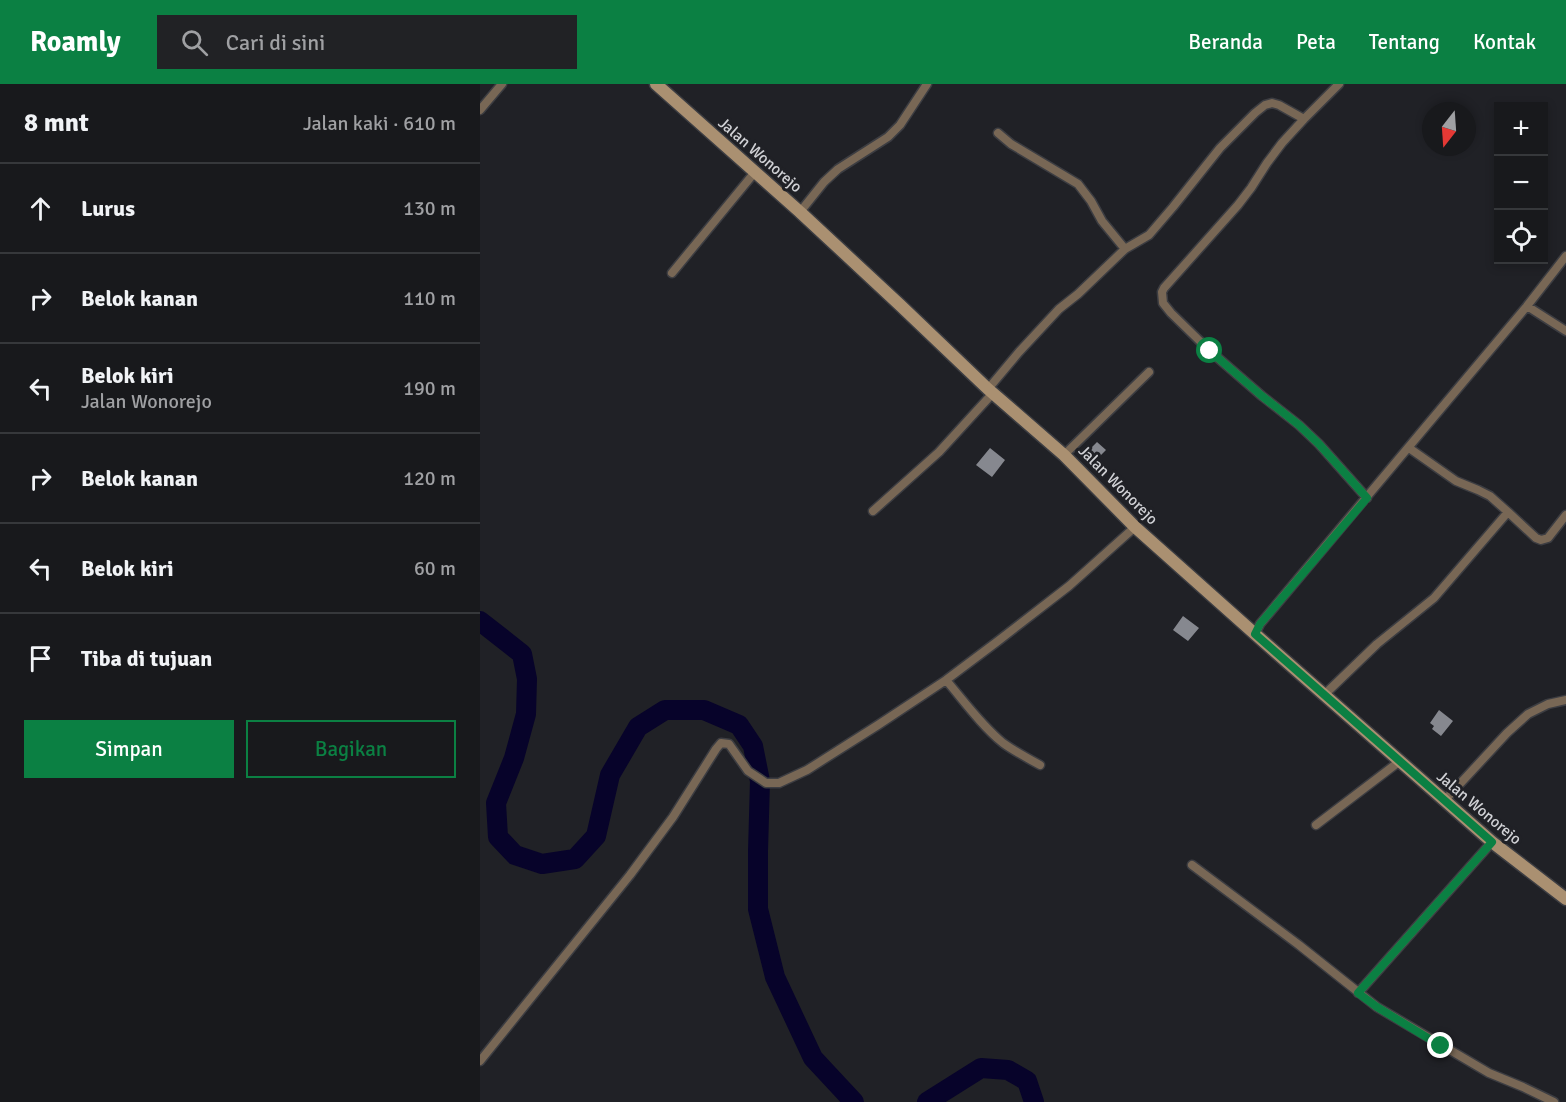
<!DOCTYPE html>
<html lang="id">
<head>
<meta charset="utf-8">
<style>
	body { margin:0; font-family:Signika,sans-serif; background:#212225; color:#f1f3f6 }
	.controls { position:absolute; right:18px; top:18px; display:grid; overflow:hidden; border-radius:0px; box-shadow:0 3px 9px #0003 }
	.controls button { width:54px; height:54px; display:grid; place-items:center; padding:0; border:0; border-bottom:2px solid #36383b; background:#18191c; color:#f1f3f6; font:30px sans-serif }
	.compass { position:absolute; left:942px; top:18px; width:54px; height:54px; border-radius:50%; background:#18191c; box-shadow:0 3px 9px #0003; rotate:197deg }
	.stop { position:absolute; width:18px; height:18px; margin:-14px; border:4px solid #0b8043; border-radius:50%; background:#fff }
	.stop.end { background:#0b8043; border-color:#fff; box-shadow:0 2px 6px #0008 }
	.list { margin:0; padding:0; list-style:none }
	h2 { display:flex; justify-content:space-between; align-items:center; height:78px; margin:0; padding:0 24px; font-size:26px }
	h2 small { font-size:20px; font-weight:400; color:#9fa0a3 }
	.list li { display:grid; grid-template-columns:39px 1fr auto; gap:18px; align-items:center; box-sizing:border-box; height:90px; padding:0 24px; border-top:2px solid #36383b }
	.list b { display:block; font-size:22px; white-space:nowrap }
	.list p { margin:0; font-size:20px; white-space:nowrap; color:#9fa0a3 }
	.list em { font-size:20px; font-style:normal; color:#9fa0a3 }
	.actions { display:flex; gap:12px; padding:18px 24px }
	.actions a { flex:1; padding:14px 0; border:2px solid #0b8043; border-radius:0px; text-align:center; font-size:21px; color:#0b8043 }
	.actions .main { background:#0b8043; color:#fff }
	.icon { flex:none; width:33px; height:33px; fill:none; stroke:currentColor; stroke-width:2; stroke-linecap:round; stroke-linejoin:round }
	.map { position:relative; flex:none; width:1086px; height:1018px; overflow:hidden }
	header { display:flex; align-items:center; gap:36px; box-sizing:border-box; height:84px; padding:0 30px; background:#0b8043; color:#fff }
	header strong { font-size:28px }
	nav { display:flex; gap:33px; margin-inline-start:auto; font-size:21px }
	.search { width:420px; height:54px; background:#212225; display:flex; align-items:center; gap:15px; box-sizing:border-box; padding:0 21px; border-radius:0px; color:#9fa0a3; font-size:22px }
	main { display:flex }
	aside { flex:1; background:#18191c }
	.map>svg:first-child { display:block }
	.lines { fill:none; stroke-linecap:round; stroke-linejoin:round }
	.river { stroke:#07032a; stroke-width:20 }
	.building { fill:#86888f }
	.street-casing { stroke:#3c3d42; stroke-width:11 }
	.secondary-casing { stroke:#3c3d42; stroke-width:15 }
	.street { stroke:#786755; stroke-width:8 }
	.secondary { stroke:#aa9071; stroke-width:12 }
	.route { stroke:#0b8043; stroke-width:8 }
	.labels { text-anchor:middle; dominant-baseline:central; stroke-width:6; stroke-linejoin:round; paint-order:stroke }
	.street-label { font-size:16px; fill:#d0d1d5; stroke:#202126 }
</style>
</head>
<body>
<header>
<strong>Roamly</strong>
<div class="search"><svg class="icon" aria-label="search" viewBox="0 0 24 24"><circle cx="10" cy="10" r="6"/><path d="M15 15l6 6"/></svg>Cari di sini</div>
<nav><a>Beranda</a><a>Peta</a><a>Tentang</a><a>Kontak</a></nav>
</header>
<main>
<aside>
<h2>8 mnt<small>Jalan kaki · 610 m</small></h2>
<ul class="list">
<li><svg class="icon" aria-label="ahead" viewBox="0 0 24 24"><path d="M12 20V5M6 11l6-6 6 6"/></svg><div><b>Lurus</b></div><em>130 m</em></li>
<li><svg class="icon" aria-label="right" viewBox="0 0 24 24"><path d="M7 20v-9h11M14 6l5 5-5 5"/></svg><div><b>Belok kanan</b></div><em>110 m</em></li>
<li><svg class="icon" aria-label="left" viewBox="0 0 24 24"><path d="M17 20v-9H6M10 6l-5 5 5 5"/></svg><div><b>Belok kiri</b><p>Jalan Wonorejo</p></div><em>190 m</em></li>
<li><svg class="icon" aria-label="right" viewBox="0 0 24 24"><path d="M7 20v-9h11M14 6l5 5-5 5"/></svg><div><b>Belok kanan</b></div><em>120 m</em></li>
<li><svg class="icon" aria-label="left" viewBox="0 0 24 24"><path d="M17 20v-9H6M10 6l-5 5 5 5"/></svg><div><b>Belok kiri</b></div><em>60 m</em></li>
<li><svg class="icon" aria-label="arrive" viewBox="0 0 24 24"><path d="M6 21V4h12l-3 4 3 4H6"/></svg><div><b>Tiba di tujuan</b></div></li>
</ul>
<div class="actions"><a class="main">Simpan</a><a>Bagikan</a></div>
</aside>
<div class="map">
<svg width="1086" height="1018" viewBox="0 0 1086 1018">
	<rect width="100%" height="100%" fill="#202126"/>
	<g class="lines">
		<path class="river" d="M0,537L42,570L47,595L46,630L34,674L16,719L18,753L35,771L62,780L95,775L116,752L130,691L158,643L185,626H224L259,641L273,662L280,697L278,767V825L295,893L333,974L374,1018
			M447,1018L501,984L528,986L547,997L554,1018"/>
	</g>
	<path class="building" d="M617,358L626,366L611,381L603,372Z
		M510,364L525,376L512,393L496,381Z
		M703,532L719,544L708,557L693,546Z
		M959,626L973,637L961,652L952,645L954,642L950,639Z"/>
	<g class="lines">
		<defs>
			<path id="street" d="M0,26L22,0
				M824,35L802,59L787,79L771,104L758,121L684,204L682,208L683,219L691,229L730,267L782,312L819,341L839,360L887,414
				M518,49L531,60L598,100L611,117L622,137L645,165
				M320,128L344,98L358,85L408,53L420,41L447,0
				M192,189L275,88
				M1047,222L1086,247
				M508,305L539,268L579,225L598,210L645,165L669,151L693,123L740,64L775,29L785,21L792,19L799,21L824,35L859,0
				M929,364L976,397L998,406L1010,412L1028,428
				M584,371L669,288
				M393,427L459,368L513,309
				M775,550L780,540L1047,222L1086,172
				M466,596C484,617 501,641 523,659C534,667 547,674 560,681
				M844,611L897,560L954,514L1028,428L1056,454L1061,456L1068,454L1086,431
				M964,717L1027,649L1048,630L1068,620L1086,616
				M836,741L920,677
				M712,781L819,861L897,923L1009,989L1043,1003L1074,1018
				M878,909L1012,758
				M0,977L150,791L193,733L236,665L241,659L249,660L268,687L286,699H299L327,686L398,641L466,596L518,557L589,502L655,443"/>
			<path id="secondary" d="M176,0L320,128L420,221L508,305L584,371L655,443L775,550L1012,758L1086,815"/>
		</defs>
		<use href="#street" class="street-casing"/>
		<use href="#secondary" class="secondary-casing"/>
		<use href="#street" class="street"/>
		<use href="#secondary" class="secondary"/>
	</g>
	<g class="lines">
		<path class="route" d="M730,267L782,312L819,341L839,360L887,414L780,540L775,550L1012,758L878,909L897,923L961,962"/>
	</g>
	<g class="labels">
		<g class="street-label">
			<text transform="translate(280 71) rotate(41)">Jalan Wonorejo</text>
			<text transform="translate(638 401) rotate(45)">Jalan Wonorejo</text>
			<text transform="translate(999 724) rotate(40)">Jalan Wonorejo</text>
		</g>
	</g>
</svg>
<div class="controls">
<button>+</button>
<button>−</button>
<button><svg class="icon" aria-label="locate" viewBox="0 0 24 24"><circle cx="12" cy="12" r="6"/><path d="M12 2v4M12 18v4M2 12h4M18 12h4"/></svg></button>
</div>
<svg class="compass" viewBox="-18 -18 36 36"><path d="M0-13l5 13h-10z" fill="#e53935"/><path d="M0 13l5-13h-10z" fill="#9fa0a3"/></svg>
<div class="stop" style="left:730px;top:267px"></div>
<div class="stop end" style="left:961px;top:962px"></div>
</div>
</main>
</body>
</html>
